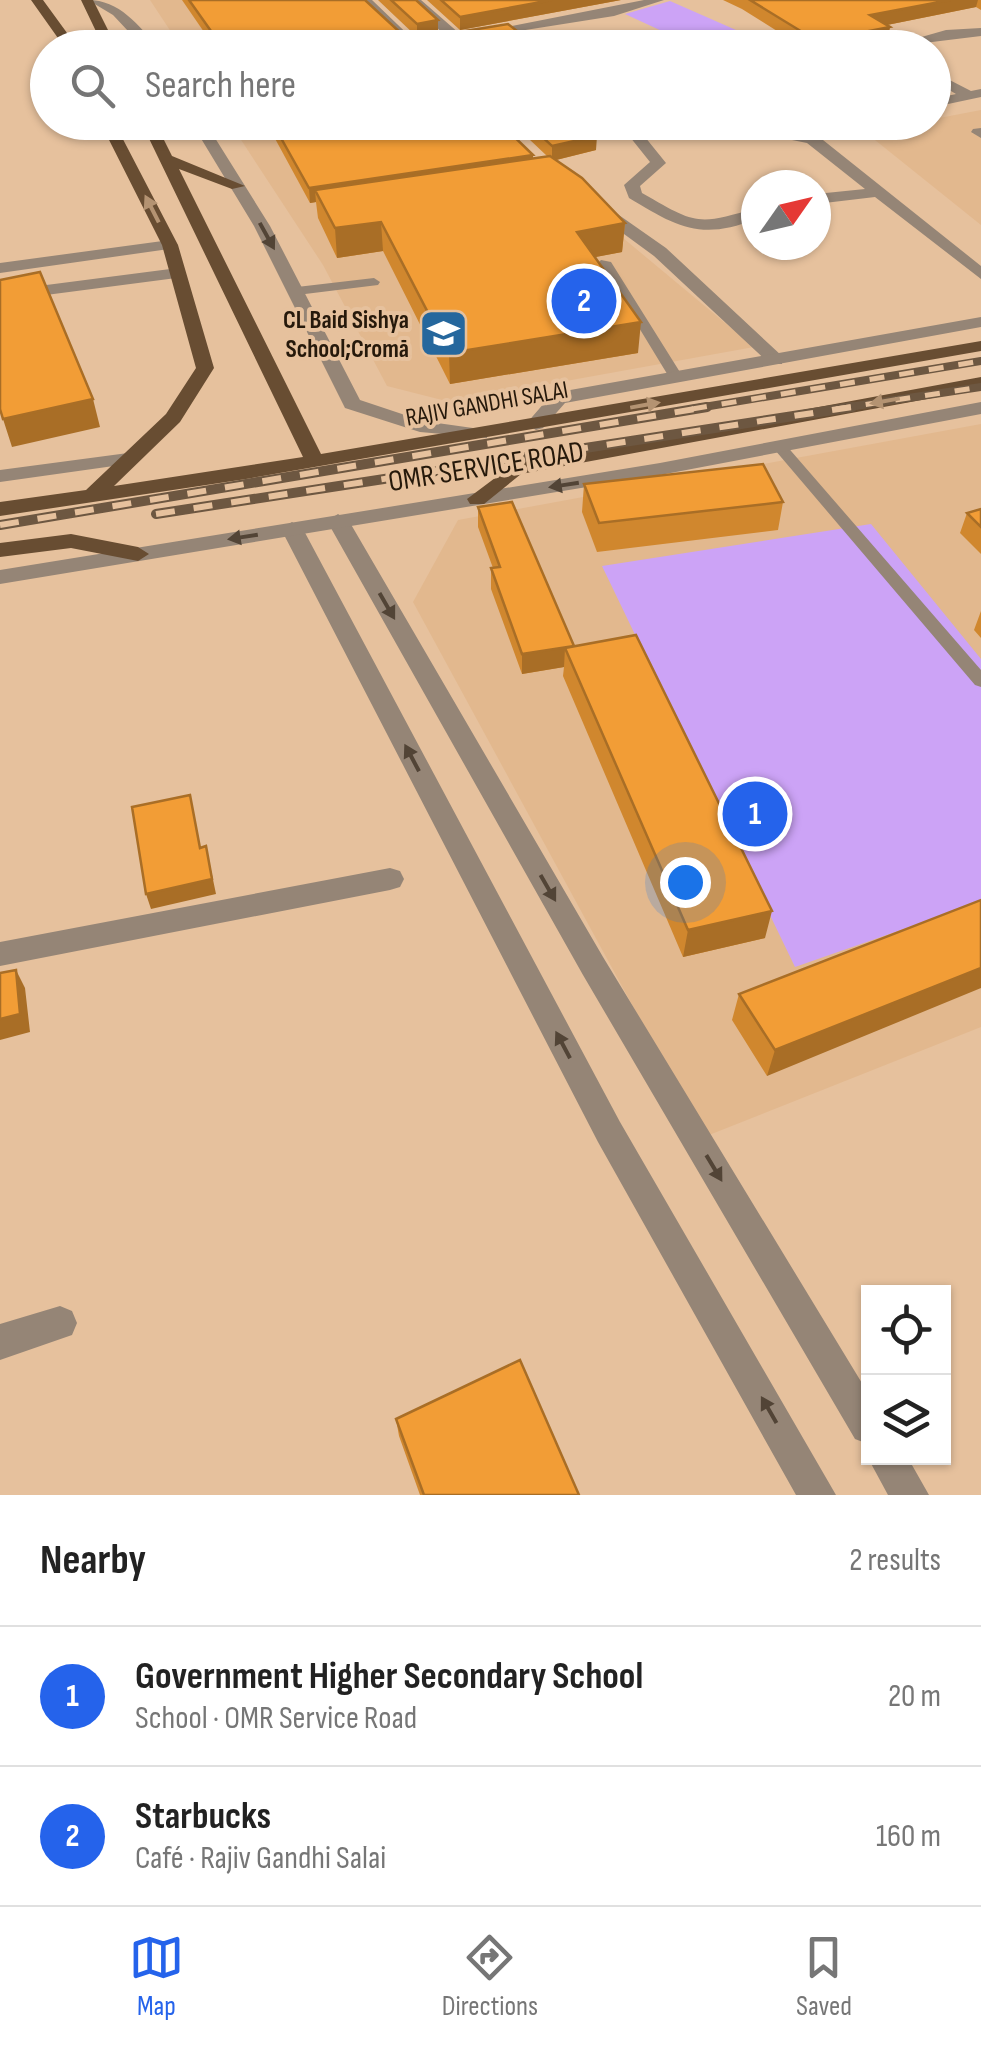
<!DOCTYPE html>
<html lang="en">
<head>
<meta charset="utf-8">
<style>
	body { margin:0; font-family:"Sofia Sans Condensed",sans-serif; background:#f2f2f2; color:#222 }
	.controls { position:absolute; right:30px; bottom:30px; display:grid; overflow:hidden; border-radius:0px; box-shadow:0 2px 8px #0004 }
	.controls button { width:90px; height:90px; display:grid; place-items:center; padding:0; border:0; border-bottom:2px solid #e0e0e0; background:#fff; color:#222; font:50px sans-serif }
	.compass { position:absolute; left:741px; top:170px; width:90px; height:90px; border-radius:50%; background:#fff; box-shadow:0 2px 8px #0004; rotate:56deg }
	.you { position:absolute; left:685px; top:882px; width:35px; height:35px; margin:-25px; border:8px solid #fff; border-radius:50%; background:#1a73e8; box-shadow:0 0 0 15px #1a73e833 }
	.badge { display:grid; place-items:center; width:65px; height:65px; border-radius:50%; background:#2563eb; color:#fff; font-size:32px; font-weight:700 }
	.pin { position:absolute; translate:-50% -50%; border:5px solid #fff; box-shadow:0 2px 10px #0006 }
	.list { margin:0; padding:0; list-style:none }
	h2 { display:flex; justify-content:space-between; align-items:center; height:130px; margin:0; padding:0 40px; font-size:42px }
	h2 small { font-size:32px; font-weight:400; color:#767676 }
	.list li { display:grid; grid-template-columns:65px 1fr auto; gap:30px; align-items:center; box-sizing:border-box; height:140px; padding:0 40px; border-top:2px solid #e0e0e0 }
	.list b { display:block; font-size:38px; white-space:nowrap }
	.list p { margin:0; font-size:32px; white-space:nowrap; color:#767676 }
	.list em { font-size:32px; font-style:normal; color:#767676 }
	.icon { flex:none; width:55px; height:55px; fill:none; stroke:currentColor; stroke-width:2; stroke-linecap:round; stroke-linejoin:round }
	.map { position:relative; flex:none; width:981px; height:1495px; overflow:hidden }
	.search { position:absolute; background:#fff; box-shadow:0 2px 8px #0004; left:30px; right:30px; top:30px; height:110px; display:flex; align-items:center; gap:25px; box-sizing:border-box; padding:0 35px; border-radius:55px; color:#767676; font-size:38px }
	.sheet { height:410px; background:#fff }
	nav { display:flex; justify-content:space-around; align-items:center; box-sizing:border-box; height:140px; border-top:2px solid #e0e0e0; background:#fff; font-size:28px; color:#767676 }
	nav a { display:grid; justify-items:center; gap:5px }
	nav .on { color:#2563eb }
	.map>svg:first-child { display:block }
	.built { fill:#e2b88e }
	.green { fill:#cca3f6 }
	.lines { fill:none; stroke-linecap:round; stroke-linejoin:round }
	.service { fill:#958576; fill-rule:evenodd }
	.minor { fill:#958576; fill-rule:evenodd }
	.tertiary { fill:#958576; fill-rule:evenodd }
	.primary { fill:#684d32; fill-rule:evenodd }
	.rail-far1-casing { stroke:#6d5741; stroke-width:8 }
	.rail-casing { stroke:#6d5741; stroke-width:10 }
	.rail-far1 { stroke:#e6c19d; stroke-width:5; stroke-dasharray:15; stroke-linecap:butt }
	.rail { stroke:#e6c19d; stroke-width:6; stroke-dasharray:19; stroke-linecap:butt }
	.wall { fill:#d0872e }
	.shaded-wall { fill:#a96e26 }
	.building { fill:#f29d36; stroke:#a96e26; stroke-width:2.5 }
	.oneway { fill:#b49372 }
	.oneway2 { fill:#524436 }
	.labels { text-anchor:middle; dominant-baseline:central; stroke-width:8; stroke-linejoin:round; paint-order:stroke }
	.far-poi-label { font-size:25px; font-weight:bold; fill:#26190b; stroke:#e6c19d; text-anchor:end }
	.far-street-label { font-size:25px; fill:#26190b; stroke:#e6c19d }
	.street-label { font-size:30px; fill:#26190b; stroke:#e6c19d }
</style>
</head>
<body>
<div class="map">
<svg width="981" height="1495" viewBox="0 0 981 1495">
	<rect width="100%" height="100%" fill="#e6c19d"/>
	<path class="built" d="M150,0H212L251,47H181Z
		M981,110V225L865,132L934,122V119Z
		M230,123H345L599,218L754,347L450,402L387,386L323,265Z
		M981,424V1027L704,1137L413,602L458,520Z"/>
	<path class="green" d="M670,1L736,30L690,44L625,14Z
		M871,524L981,659V902L795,967L602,566Z"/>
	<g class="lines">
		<path class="service" d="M601,260L611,262L683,377L681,380L676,381L669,377L599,262Z
			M374,278L380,282L378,285L297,295L291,291L297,287Z
			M780,443L785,444L981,670V687L975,685L775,450L773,447Z"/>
		<path class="minor" d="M364,0H372L422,48H408L364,6Z
			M408,0H421L460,34V40H450Z
			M644,0H664L614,16L482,37L476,33Z
			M981,28V36L883,48L946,30Z
			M934,72L971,91L981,89V97L934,107V99L956,94L934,81Z
			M640,122H654L656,126L645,137L666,163L640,186L642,193C696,224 697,226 756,208V219C701,241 677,227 629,198L624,185L650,162L630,137Z
			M747,122C769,122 789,136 811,134C832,133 849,122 875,122L823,140L981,266V279L875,197L816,204V194L865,189L807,143L777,137Z
			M981,128V138L971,132L973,129Z
			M594,206H606L666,248L782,356V364H770L654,256L594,212Z
			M170,240L178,245L176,248L0,273V263Z
			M178,268L186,273L184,277L0,301V291Z
			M338,514L349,521L603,957L868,1393V1444L855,1439L583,975L327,521Z
			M292,522L303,529L620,1122L836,1495H796L598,1142L281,529Z
			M390,868L400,871L404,879L400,887L390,890L0,966V942Z
			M60,1306L72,1311L77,1323L72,1335L0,1360V1324Z
			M868,1458H908L929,1495H888Z"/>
		<path class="tertiary" d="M88,0C119,0 139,25 158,48H144L113,15Z
			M191,122H205L270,226L360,400L423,421L487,430V438L420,432L345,408L254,226Z
			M981,317V327L565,403L543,428L536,430L526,424L552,394L559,392Z
			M981,402V414L660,475L0,584V570L660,463Z
			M128,453L138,459L135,463L0,482V470Z"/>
		<path class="primary" d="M31,0H43L78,48H65Z
			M81,0H93L117,48H104Z
			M100,122H114L178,245L214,368L180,422L114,486L303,457L141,122H155L172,156L245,186L232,189L179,169L321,454L981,341V351L246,479L0,516V502L86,490L166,414L196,368L162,245Z
			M981,377V389L521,474L484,504H470L467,499L515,463Z
			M71,534L138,547L149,554L138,561L71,548L0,557V543Z"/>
		<defs>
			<path id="rail-far1" d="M692,409L981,361
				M836,409L981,387"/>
			<path id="rail" d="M156,514L852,407
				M0,525L707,407"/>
		</defs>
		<use href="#rail-far1" class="rail-far1-casing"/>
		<use href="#rail" class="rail-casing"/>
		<use href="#rail-far1" class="rail-far1"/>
		<use href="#rail" class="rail"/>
	</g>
	<path class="wall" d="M182,0H365L405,37L539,48H215Z
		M378,0H416L438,34L417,37Z
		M427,0H621L460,30Z
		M723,0H981V10L976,7L887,25L890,27L887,40L848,48H804L742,9Z
		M266,122H499L533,155V158L547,156L511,122H626V126L593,133L596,150L556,160L625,223L622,252L595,257L638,353L450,384L383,251L337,258L318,218L316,202L310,203Z
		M584,484L783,502L778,530L597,552L582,512Z
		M478,507L574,646L765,938L683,957L563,676L564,667L522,674L491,589V568H493L478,527Z
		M981,509V554L960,533L967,513Z
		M981,611V638L974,630Z
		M981,900L767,1076L732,1020L739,994Z
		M396,1419L579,1495H420L399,1436Z"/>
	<path class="shaded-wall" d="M552,0H621L460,30V17Z
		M950,0H978L976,7L867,29L870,15Z
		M438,20V34L417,37V24Z
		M890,27L887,40L848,48H816L817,41Z
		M579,122H626V126L578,137Z
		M597,136L596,150L552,161V146Z
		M533,155V169L315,190L316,202L310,203L309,188Z
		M381,222L383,251L337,258L335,228Z
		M625,223L622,252L575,261L577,232Z
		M641,322L638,353L450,384L449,353Z
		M93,399L100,427L12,447L3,419Z
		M565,648L564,667L522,674V654Z
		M206,846L216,894L151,909L146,894Z
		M772,911L765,938L683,957L688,930Z
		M981,968V988L767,1076L775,1050Z
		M16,970L25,988L30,1032L0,1040V1019Z"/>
	<path class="building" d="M189,0H365L405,37L422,38L508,24L539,48H223Z
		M391,0H416L438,20L417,24Z
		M441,0H552L460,17Z
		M750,0H950L870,15L890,27L817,41Z
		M272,122H499L533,155L309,188Z
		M526,122H579L597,136L552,146Z
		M550,156L582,178L625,223L577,232L641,322L449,353L381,222L335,228L315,190Z
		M40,272L93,399L3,419L0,409V280Z
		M763,464L783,502L599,523L584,484Z
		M512,502L574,646L522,654L491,568L500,567L478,507Z
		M981,509V527L967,513Z
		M636,635L772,911L688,930L565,648Z
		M190,795L200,848L206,846L212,879L146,894L132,807Z
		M981,900V968L775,1050L739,994Z
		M16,970L20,1014L0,1019V973Z
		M520,1360L579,1495H424L396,1419Z"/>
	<defs><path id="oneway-solid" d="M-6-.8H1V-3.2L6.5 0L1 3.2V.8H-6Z" transform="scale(2.5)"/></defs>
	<g class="oneway">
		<use href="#oneway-solid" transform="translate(152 209) rotate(-117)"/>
		<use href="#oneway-solid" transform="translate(885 401) rotate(170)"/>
		<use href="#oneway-solid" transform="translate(645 405) rotate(-10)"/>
	</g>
	<g class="oneway2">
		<use href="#oneway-solid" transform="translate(267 236) rotate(61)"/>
		<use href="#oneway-solid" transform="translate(564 485) rotate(171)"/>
		<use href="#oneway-solid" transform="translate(243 537) rotate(171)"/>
		<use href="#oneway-solid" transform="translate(387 606) rotate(60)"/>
		<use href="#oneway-solid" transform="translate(412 758) rotate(-118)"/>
		<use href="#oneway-solid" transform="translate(548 888) rotate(60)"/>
		<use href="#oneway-solid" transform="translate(563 1045) rotate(-118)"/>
		<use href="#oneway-solid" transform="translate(714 1168) rotate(59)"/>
		<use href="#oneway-solid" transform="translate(769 1410) rotate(-120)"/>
	</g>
	<defs>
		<symbol id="school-square" viewBox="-11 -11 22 22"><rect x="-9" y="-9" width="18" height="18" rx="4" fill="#25679d" stroke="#e6c19d"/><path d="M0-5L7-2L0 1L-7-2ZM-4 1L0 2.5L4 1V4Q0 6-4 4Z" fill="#fff"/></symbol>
	</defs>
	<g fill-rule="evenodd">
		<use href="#school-square" x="416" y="306" width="55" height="55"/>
	</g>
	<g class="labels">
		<g class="far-poi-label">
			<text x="409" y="320">CL Baid Sishya<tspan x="409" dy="29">School;Cromā</tspan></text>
		</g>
		<g class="far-street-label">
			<text transform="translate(487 404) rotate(-10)">RAJIV GANDHI SALAI</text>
		</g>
		<g class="street-label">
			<text transform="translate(486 467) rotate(-9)">OMR SERVICE ROAD</text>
		</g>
	</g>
</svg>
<div class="controls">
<button><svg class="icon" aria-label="locate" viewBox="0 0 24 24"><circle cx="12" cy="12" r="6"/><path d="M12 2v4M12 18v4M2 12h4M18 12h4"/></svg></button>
<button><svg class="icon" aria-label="layers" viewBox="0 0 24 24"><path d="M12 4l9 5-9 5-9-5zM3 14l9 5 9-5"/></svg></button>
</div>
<svg class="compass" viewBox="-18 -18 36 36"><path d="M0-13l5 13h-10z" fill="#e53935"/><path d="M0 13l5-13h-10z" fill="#767676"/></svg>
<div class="you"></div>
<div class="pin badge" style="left:755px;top:814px">1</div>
<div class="pin badge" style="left:584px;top:301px">2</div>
<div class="search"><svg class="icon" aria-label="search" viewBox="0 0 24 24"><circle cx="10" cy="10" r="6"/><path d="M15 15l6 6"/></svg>Search here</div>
</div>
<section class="sheet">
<h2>Nearby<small>2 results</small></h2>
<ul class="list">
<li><span class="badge">1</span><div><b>Government Higher Secondary School</b><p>School · OMR Service Road</p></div><em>20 m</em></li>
<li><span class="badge">2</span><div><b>Starbucks</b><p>Café · Rajiv Gandhi Salai</p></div><em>160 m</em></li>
</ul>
</section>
<nav>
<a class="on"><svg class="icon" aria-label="map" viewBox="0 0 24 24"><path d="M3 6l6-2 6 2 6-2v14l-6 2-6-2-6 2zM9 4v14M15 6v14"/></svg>Map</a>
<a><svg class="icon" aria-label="directions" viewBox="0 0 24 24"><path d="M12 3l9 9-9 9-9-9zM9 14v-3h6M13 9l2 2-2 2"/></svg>Directions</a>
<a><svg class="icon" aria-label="saved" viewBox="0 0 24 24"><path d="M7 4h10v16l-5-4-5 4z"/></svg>Saved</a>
</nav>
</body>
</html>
